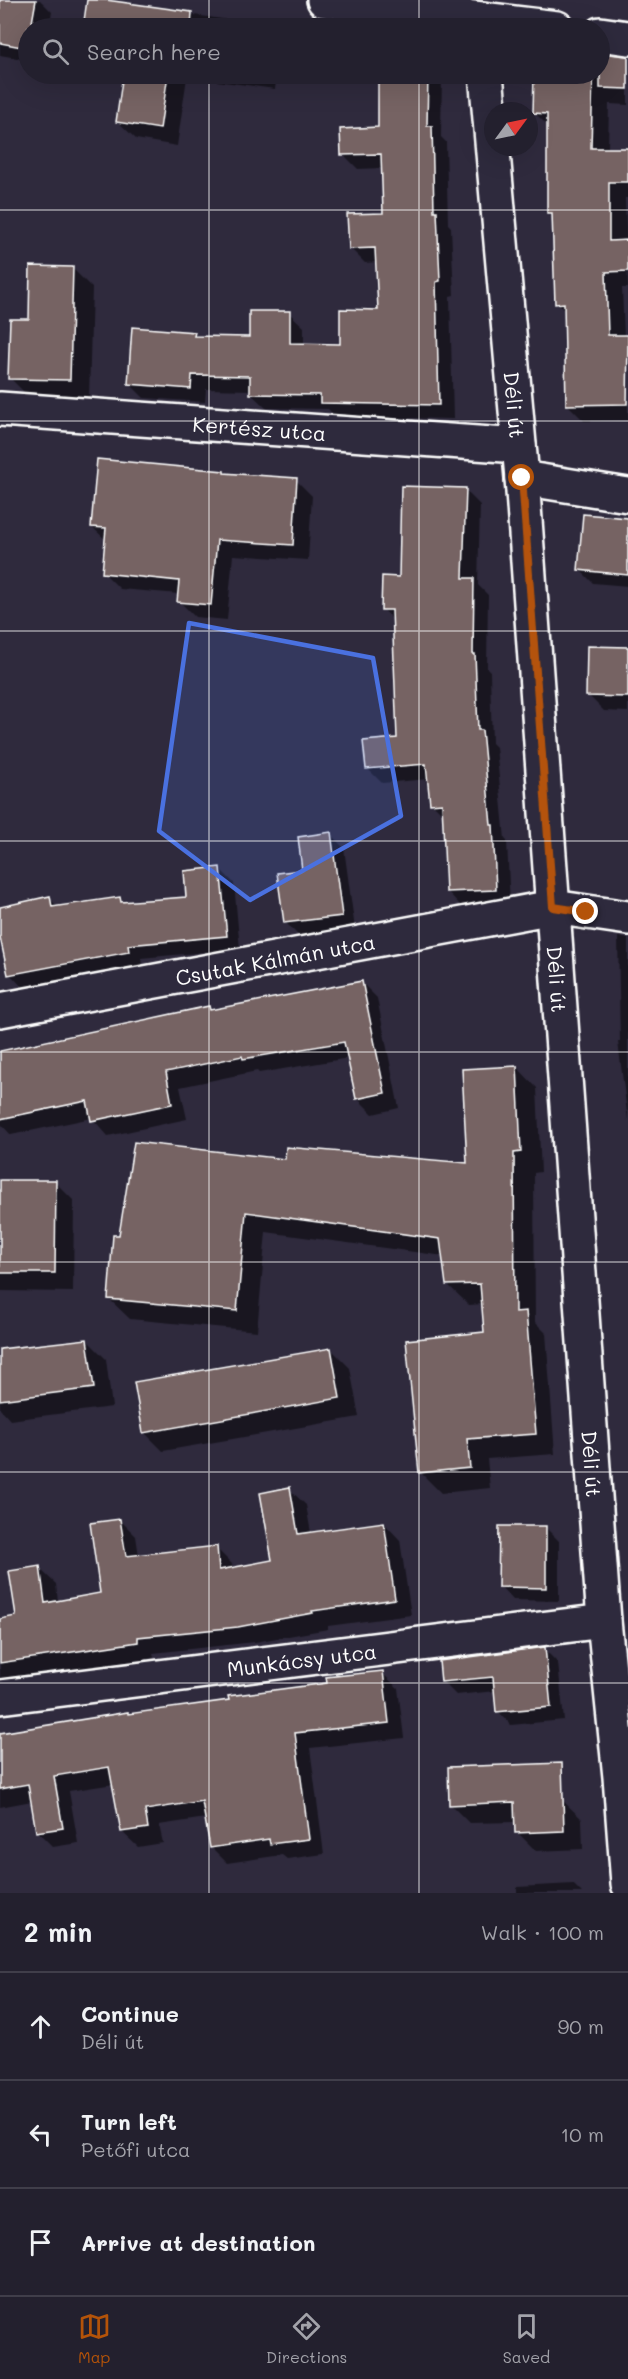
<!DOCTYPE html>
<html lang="en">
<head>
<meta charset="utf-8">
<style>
	body { margin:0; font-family:Mali,sans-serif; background:#2b2836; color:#f1f3f6 }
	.compass { position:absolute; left:484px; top:102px; width:54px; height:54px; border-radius:50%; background:#23202e; box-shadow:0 6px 24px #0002; rotate:57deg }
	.stop { position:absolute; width:18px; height:18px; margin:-14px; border:4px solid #b45309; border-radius:50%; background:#fff }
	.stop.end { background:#b45309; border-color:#fff; box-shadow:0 2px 6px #0008 }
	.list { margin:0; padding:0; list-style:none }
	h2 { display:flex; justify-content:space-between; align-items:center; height:78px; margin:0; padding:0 24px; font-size:26px }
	h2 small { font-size:20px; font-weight:400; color:#a3a3aa }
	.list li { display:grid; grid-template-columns:39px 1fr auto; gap:18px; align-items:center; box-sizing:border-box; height:108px; padding:0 24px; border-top:2px solid #403e4a }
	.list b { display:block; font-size:22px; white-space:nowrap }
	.list p { margin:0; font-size:20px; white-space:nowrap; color:#a3a3aa }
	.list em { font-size:20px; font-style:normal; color:#a3a3aa }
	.icon { flex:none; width:33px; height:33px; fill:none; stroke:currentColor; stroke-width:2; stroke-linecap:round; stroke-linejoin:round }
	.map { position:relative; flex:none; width:628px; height:1893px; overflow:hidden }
	.search { position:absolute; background:#23202e; box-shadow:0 6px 24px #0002; left:18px; right:18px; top:18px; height:66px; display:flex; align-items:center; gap:15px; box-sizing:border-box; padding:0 21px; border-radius:33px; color:#a3a3aa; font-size:22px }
	.sheet { height:402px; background:#23202e }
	nav { display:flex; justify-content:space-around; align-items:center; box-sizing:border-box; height:84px; border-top:2px solid #403e4a; background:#23202e; font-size:16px; color:#a3a3aa }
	nav a { display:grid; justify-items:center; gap:3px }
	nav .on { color:#b45309 }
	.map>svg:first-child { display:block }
	.shadow { fill:#0007 }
	.building { fill:#766363; stroke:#fff; stroke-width:1.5 }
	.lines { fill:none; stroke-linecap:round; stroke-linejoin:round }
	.minor-casing { stroke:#fff; stroke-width:38 }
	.minor { stroke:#2f2a3d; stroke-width:33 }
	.route { stroke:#b45309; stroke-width:8 }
	.marked { fill:#4a71e0; fill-opacity:0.2; stroke:#4a71e0; stroke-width:4.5; stroke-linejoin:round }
	.grid { fill:none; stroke:#fff; stroke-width:1.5; stroke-opacity:0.55 }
	.labels { text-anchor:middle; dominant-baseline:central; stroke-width:4.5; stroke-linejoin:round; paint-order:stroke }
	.street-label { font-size:21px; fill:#fff; stroke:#2f2a3d }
</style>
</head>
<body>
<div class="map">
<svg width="628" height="1893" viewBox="0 0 628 1893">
	<rect width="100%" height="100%" fill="#2f2a3d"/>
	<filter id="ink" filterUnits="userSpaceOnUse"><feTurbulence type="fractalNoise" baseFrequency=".0167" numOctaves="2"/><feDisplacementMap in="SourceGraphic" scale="12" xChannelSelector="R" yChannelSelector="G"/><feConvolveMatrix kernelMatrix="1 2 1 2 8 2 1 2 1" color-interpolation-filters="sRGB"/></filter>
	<g filter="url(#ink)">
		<path class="shadow" d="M0,0H40L52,12L49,28H28V60L0,55Z
			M88,0L264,25L267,28H84Z
			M600,56L628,57V105L609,104L608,149H628V198H625L628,288H622L624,336H628V420L584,421L567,404L566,312L557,303L554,217L549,213L548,126L535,113L536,74H600Z
			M107,74H277L275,89L187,77L177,146L136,139L118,122L125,76Z
			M379,74H442L441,137L446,142L448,224L451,227L454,295L450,296L453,419L336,417L328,409L266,408L251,394V390L206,389L205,402L144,398L129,383L194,333L198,338L250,339L289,313L304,327V344L341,346L379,311L378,262L365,263L350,248L385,214L383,168L358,169L343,154L379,129Z
			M73,269L92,288L89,398L29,397L10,378L30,321Z
			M223,472L226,475L296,480L312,496L308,560L233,555L227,620L195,617L179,601V594L120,589L104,573L107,541L92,527Z
			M465,490L480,505L478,585L488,595L487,668L490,671L492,743L496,747L505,839L507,841L510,905L462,907L447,891L444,815L432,803L429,779L382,783L367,768L399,739L394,621L383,609L400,578Z
			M628,520V586L593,583L579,569Z
			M628,649V712L604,711L588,695Z
			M330,834L344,848L355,929L299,936L285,922L304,871Z
			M220,869L234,883L240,949L141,958L142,965L23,988L10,974L0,930V909L49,898L59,908L120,898L124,903L188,898Z
			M618,937L628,939V1121L618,1042H620Z
			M361,982L377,998L399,1108L373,1114L358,1099L349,1058L259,1073L257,1071L180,1087L187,1119L108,1136L92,1118L11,1135L0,1123V1053L209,1008L212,1011Z
			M517,1067L537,1088L541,1172L534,1173L535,1322L546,1333L555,1454L487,1459L490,1488L441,1493L421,1473L485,1334L483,1304L469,1305L448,1285L444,1256L266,1232L257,1331L130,1319L109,1299L120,1237L286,1160L469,1165Z
			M0,1181L55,1182L74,1201L73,1292L0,1291Z
			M87,1340L106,1359L112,1407L10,1420L0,1409V1351Z
			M331,1349L350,1368L359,1417L163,1451L144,1432Z
			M289,1489L306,1505L311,1533L384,1523L400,1540L411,1615L328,1626V1629L255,1642L153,1653L154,1658L0,1681V1620L17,1618L39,1568L56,1584L58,1602L102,1595L120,1520L136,1536L139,1556L216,1548L232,1564L233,1569L273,1561Z
			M546,1528L559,1541V1601L513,1600L500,1586Z
			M544,1649L558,1663L564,1720L511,1725L498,1711L496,1691L456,1695L442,1681Z
			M382,1673L398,1688L404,1738L310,1748L324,1854L287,1859L282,1855L227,1863L211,1847L206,1818L159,1825L163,1843L138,1847L122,1832L114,1784L69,1791L78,1843L53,1847L37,1831L32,1801L0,1807V1734L329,1685Z
			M449,1769L562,1800L582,1819L583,1849L536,1851L517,1832V1822L469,1823L450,1804Z
			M573,1884L582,1893H517V1887Z"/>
		<path class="building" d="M0,0H36L31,28H28L27,48L0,43Z
			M87,0H106L192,12L191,28H83Z
			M600,53L628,56V89L600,88Z
			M123,74H168L160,129L116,122Z
			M378,74H428L427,126H432L434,211H437L440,281L436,282L439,405L320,403V395L250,394V376L192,375L191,389L128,384L132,327L195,332L194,336L249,337V311H290V343L340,344V309L378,310L375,248L349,249L347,214L383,213L381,154L341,155L340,129L378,127Z
			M534,74H593L591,148H628V182H609V241L628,240V271L606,272L608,335H628L627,404L566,405L564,303L555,304L552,213H547V114L533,113Z
			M30,266L73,267L70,380L8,379L10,319H29Z
			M97,459L224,471V473L297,478L293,545L217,540L211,605L177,602L179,581L102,573L106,528L91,527Z
			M401,486L466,488L463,578H474L473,654H475L478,730H482L491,825H493L496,890L446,892L442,803L430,804L426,764L366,769L363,741L397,738L392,610H381L382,576L399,577Z
			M583,514L628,518V575L578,570Z
			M587,646L628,647V697L586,696Z
			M331,832L342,916L284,923L277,873L302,870L298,837Z
			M220,867L227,936L128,945L129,952L8,975L0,937V907L50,896L52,907L120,897L121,902L186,897L184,871Z
			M362,981L385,1093L356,1099L344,1042L243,1059L242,1056L166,1072L172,1104L91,1121L87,1101L0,1119V1051L209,1006L210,1010Z
			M517,1066L521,1152L514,1153L515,1312L526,1311L536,1434L467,1439L470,1468L419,1473L406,1340L484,1332L480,1284L446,1285L440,1239L246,1212L237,1311L108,1299L113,1235H119L134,1142L285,1159L286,1147L467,1163L462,1069Z
			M0,1180H56L55,1273H0Z
			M87,1339L94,1388L0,1400V1349Z
			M331,1348L340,1398L143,1433L134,1382Z
			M290,1487L298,1534L384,1522L395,1599L312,1611L313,1613L238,1627L138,1637V1642L0,1663V1619L16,1616L9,1571L40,1566L45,1603L100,1593L90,1523L120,1519L126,1556L217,1546L219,1570L272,1560L260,1493Z
			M499,1526H546V1588L498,1587Z
			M545,1647L551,1707L496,1712L493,1677L441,1682L439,1661Z
			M383,1671L389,1723L295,1733L309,1839L270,1844L269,1839L210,1848L202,1801L145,1810L148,1828L121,1832L109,1767L54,1776L63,1828L36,1832L28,1784L0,1789V1733L128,1712V1714L229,1700L228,1696L327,1683L326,1677Z
			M562,1763L564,1831L515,1833L514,1802L449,1805L448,1767Z"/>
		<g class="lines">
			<defs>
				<g id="minor">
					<path d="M324,0L557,28"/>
					<path d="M600,34L628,38"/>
					<path id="s1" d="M486,74L522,478L604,1621L620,1777L628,1884"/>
					<path id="s2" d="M0,409L519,446"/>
					<path d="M522,478L628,495"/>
					<path id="s3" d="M0,1010L553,907L628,918"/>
					<path id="s4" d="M0,1697L604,1621"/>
				</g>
			</defs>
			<use href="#minor" class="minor-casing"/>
			<use href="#minor" class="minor"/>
		</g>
	</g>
	<g class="lines" filter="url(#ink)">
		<path class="route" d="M522,478L553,907L586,912"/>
	</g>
	<path class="marked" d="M189,623L373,658L401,816L250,900L159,831Z"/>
	<path class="grid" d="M209,0V28M419,0V28M209,74V1893M419,74V1893M0,210H628M0,421H628M0,631H628M0,841H628M0,1052H628M0,1262H628M0,1472H628M0,1683H628"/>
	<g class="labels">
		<g class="street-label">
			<text stroke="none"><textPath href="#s1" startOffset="332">Déli út</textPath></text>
			<text stroke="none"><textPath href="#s2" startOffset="260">Kertész utca</textPath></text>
			<text stroke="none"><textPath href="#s3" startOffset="280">Csutak Kálmán utca</textPath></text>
			<text stroke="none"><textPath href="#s1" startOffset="908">Déli út</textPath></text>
			<text stroke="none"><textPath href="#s1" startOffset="1394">Déli út</textPath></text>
			<text stroke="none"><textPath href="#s4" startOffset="304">Munkácsy utca</textPath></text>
		</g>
	</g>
</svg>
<svg class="compass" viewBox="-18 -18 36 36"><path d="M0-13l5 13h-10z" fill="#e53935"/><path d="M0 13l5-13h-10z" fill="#a3a3aa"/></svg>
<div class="stop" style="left:522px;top:478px"></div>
<div class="stop end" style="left:586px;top:912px"></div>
<div class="search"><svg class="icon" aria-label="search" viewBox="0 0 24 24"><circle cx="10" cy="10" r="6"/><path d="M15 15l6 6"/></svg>Search here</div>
</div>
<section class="sheet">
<h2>2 min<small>Walk · 100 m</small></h2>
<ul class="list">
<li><svg class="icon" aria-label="ahead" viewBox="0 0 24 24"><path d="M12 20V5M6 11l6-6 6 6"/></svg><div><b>Continue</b><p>Déli út</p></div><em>90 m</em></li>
<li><svg class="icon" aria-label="left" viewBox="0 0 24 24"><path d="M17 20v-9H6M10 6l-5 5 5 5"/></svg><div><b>Turn left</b><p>Petőfi utca</p></div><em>10 m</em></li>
<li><svg class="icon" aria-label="arrive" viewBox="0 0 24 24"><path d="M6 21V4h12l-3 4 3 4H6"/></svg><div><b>Arrive at destination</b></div></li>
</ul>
</section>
<nav>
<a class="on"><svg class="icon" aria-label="map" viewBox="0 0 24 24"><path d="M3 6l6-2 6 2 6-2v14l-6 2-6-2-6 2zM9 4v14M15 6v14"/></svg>Map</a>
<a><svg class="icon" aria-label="directions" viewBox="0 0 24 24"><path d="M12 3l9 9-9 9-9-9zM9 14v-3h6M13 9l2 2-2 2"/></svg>Directions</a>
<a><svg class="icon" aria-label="saved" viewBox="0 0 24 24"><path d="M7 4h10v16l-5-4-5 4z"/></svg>Saved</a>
</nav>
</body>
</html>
